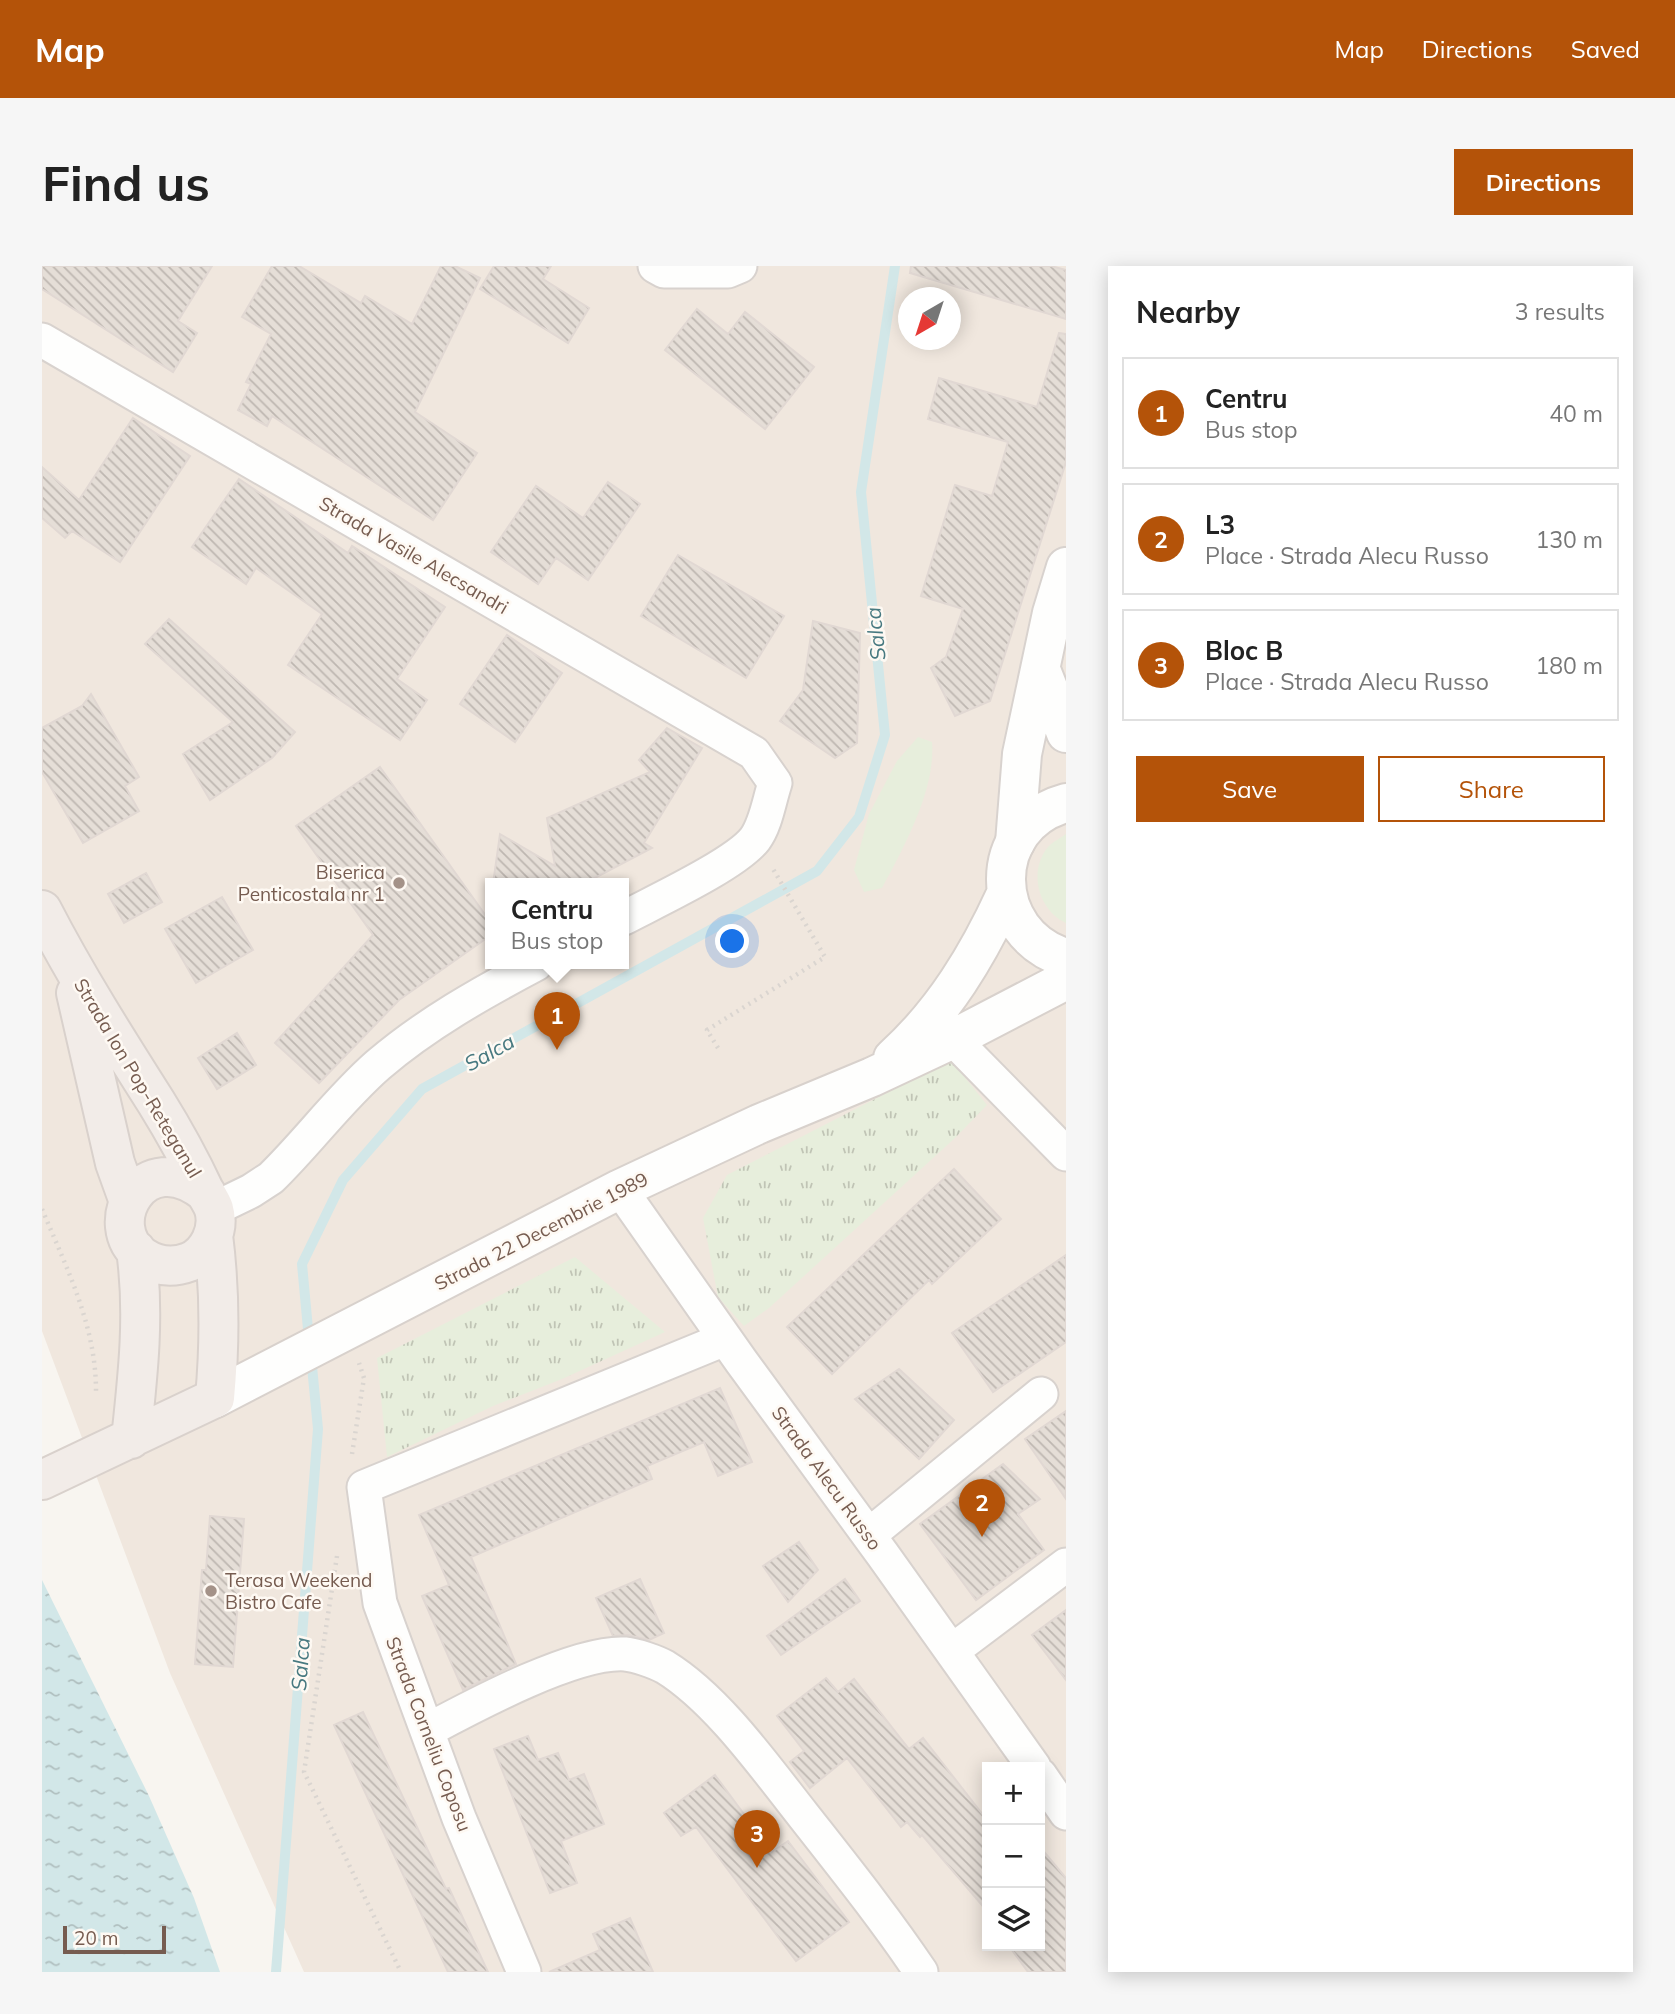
<!DOCTYPE html>
<html lang="en">
<head>
<meta charset="utf-8">
<style>
	body { margin:0; font-family:Mulish,sans-serif; background:#f6f6f6; color:#222 }
	.controls { position:absolute; right:21px; bottom:21px; display:grid; overflow:hidden; border-radius:0px; box-shadow:0 4px 18px #0003 }
	.controls button { width:63px; height:63px; display:grid; place-items:center; padding:0; border:0; border-bottom:2px solid #e0e0e0; background:#fff; color:#222; font:35px sans-serif }
	.compass { position:absolute; left:856px; top:21px; width:63px; height:63px; border-radius:50%; background:#fff; box-shadow:0 4px 18px #0003; rotate:219deg }
	.scale { position:absolute; left:21px; bottom:18px; width:103px; box-sizing:border-box; padding-left:7px; border:4px solid #765c50; border-top:0; font-size:19px; line-height:24px; white-space:nowrap; color:#765c50; -webkit-text-stroke:5px #fef9f3; paint-order:stroke }
	.you { position:absolute; left:691px; top:676px; width:24px; height:24px; margin:-18px; border:5px solid #fff; border-radius:50%; background:#1a73e8; box-shadow:0 0 0 10px #1a73e833 }
	.badge { display:grid; place-items:center; width:46px; height:46px; border-radius:50%; background:#b45309; color:#fff; font-size:23px; font-weight:700 }
	.pin { position:absolute; translate:-50% -58px; filter:drop-shadow(0 2px 4px #0008) }
	.pin::after { content:''; position:absolute; top:37px; width:24px; height:21px; background:inherit; clip-path:polygon(0 0,100% 0,50% 100%) }
	.popup { position:absolute; left:443px; top:612px; width:144px; height:91px; box-sizing:border-box; display:grid; place-content:center; border-radius:0px; background:#fff; filter:drop-shadow(0 2px 5px #0005); font-size:23px; white-space:nowrap; color:#767676 }
	.popup b { font-size:26px; color:#222 }
	.popup::after { content:''; position:absolute; left:50%; top:100%; margin-left:-14px; border:14px solid transparent; border-top-color:#fff }
	.list { margin:0; padding:0; list-style:none }
	h2 { display:flex; justify-content:space-between; align-items:center; height:91px; margin:0; padding:0 28px; font-size:30px }
	h2 small { font-size:23px; font-weight:400; color:#767676 }
	.list li { display:grid; grid-template-columns:46px 1fr auto; gap:21px; align-items:center; box-sizing:border-box; height:112px; margin:0 14px 14px; padding:0 14px; border:2px solid #e0e0e0; border-radius:0px }
	.list b { display:block; font-size:26px; white-space:nowrap }
	.list p { margin:0; font-size:23px; white-space:nowrap; color:#767676 }
	.list em { font-size:23px; font-style:normal; color:#767676 }
	.actions { display:flex; gap:14px; padding:21px 28px }
	.actions a { flex:1; padding:16px 0; border:2px solid #b45309; border-radius:0px; text-align:center; font-size:24px; color:#b45309 }
	.actions .main { background:#b45309; color:#fff }
	.icon { flex:none; width:38px; height:38px; fill:none; stroke:currentColor; stroke-width:2; stroke-linecap:round; stroke-linejoin:round }
	.map { position:relative; flex:none; width:1024px; height:1706px; overflow:hidden; border-radius:0px }
	header { display:flex; align-items:center; gap:42px; box-sizing:border-box; height:98px; padding:0 35px; background:#b45309; color:#fff }
	header strong { font-size:33px }
	nav { display:flex; gap:38px; margin-inline-start:auto; font-size:24px }
	.intro { display:flex; align-items:center; justify-content:space-between; box-sizing:border-box; height:168px; padding:0 42px }
	h1 { margin:0; font-size:49px }
	.button { padding:18px 32px; border-radius:0px; background:#b45309; color:#fff; font-size:24px; font-weight:700 }
	main { display:flex; gap:42px; padding:0 42px }
	aside { flex:1; background:#fff; border-radius:0px; box-shadow:0 4px 18px #0003 }
	.map>svg:first-child { display:block }
	.residential { fill:#f0e7de; fill-rule:evenodd }
	.grass { fill:#e7eedc }
	.park { fill:url(#park-tufts) }
	.water { fill:url(#water-ripples) }
	.lines { fill:none; stroke-linecap:round; stroke-linejoin:round }
	.stream { stroke:#d2e7e8; stroke-width:10 }
	.building { fill:url(#building-back-hatch); stroke:#e1d8d3; stroke-width:2 }
	.minor-casing { stroke:#d8d2ce; stroke-width:37 }
	.tertiary-casing { stroke:#d8d2ce; stroke-width:42 }
	.secondary-casing { stroke:#d8d1cc; stroke-width:42 }
	.trunk-casing { stroke:#d9d1cc; stroke-width:42 }
	.path { stroke:#dad5d0; stroke-width:4.5; stroke-dasharray:2 5; stroke-linecap:butt }
	.minor { stroke:#fefefd; stroke-width:33 }
	.tertiary { stroke:#fefefd; stroke-width:38 }
	.secondary { stroke:#fefefd; stroke-width:38 }
	.trunk { stroke:#f2ece8; stroke-width:38 }
	.poi-dot { fill:#a49288; stroke:#fef9f3; stroke-width:2.5 }
	.labels { text-anchor:middle; dominant-baseline:central; stroke-width:5; stroke-linejoin:round; paint-order:stroke }
	.street-label { font-size:19px; fill:#765c50; stroke:#fef9f3 }
	.poi-label { font-size:19px; fill:#765c50; stroke:#fef9f3; text-anchor:end }
	.water-label { font-size:21px; font-style:italic; fill:#477980; stroke:#fef9f3 }
</style>
</head>
<body>
<header>
<strong>Map</strong>
<nav><a>Map</a><a>Directions</a><a>Saved</a></nav>
</header>
<div class="intro"><h1>Find us</h1><a class="button">Directions</a></div>
<main>
<div class="map">
<svg width="1024" height="1706" viewBox="0 0 1024 1706">
	<defs>
		<pattern id="park-tufts" width="24" height="20" patternUnits="userSpaceOnUse" patternTransform="scale(1.75)"><rect width="24" height="20" fill="#e7eedc"/><path d="M3 7l-1-3M5 7V3M7 7l1-3M15 17l-1-3M17 17v-4M19 17l1-3" fill="none" stroke="#c0c4b5"/></pattern>
		<pattern id="water-ripples" width="26" height="14" patternUnits="userSpaceOnUse" patternTransform="scale(1.75)"><rect width="26" height="14" fill="#d2e7e8"/><path d="M2 4q2-2 4 0t4 0M15 11q2-2 4 0t4 0" fill="none" stroke="#afbebe"/></pattern>
		<pattern id="building-back-hatch" width="6" height="6" patternUnits="userSpaceOnUse" patternTransform="scale(1.75)"><rect width="6" height="6" fill="#e5ded7"/><path d="M-1 5l2 2M0 0l6 6M5-1l2 2" fill="none" stroke="#beb7b1"/></pattern>
	</defs>
	<rect width="100%" height="100%" fill="#f8f5f0"/>
	<path class="residential" d="M0,0H1024V1706H262L128,1407L0,1065ZM866,32H908V74H866ZM448,618H582V698H448ZM945,1501H998V1680H945Z"/>
	<path class="grass" d="M876,471L890,476C894,523 862,581 840,622L822,626L812,604L827,548L855,495Z
		M1024,568V657C996,644 986,605 1006,581C1010,576 1019,572 1024,568Z"/>
	<path class="park" d="M909,794L945,839L913,872L727,1042L702,1060L676,1031L661,952L685,909Z
		M533,991L623,1066L520,1113L451,1140L345,1191L335,1092Z"/>
	<path class="water" d="M0,1314L107,1530L152,1632L178,1706H0Z"/>
	<g class="lines">
		<path class="stream" d="M267,1074L260,998L301,914L380,823L775,605L817,551L843,469L819,226L853,0
			M234,1706L276,1163L269,1090"/>
	</g>
	<path class="building" d="M0,0H170L136,55L155,67L131,106L0,23Z
		M230,0H257L319,37L323,30L370,58L399,0H413L438,12L373,146L435,187L391,254L230,150L225,160L196,144L209,118L204,116L229,68L200,51Z
		M452,0H509L501,13L547,42L526,77L438,23Z
		M869,0H1009L1024,4V53L868,7Z
		M655,43L686,68L703,46L772,101L723,163L623,84Z
		M1017,67L1024,68V196L948,435L913,450L889,402L904,391L921,343L879,330L913,219L950,230L966,176L886,153L897,112L995,141Z
		M91,152L148,190L78,296L30,265L23,272L0,252V201L37,234Z
		M197,213L306,287L310,280L403,341L355,413L385,434L358,474L246,399L280,348L214,302L204,318L150,281Z
		M566,216L598,238L546,314L514,292L496,318L449,286L494,220L541,252Z
		M636,289L742,350L704,412L599,350Z
		M127,353L253,466L230,492L168,534L141,488L191,456L103,378Z
		M771,355L818,367L815,477L793,492L738,455L761,424Z
		M465,369L520,407L473,476L418,438Z
		M49,428L97,511L83,520L97,545L41,577L0,506V462L40,440Z
		M625,462L660,482L602,577L610,582L543,617L546,618H451L458,568L513,600L505,552L608,506L597,494Z
		M338,501L449,657V669L357,734L277,817L233,777L331,669L254,560Z
		M104,607L120,636L82,657L66,628Z
		M180,631L211,684L154,717L123,663Z
		M195,767L214,799L175,823L156,792Z
		M912,903L959,953L890,1018L887,1014L790,1108L745,1061Z
		M1024,989V1076L951,1126L910,1067Z
		M857,1103L912,1154L877,1193L813,1133Z
		M678,1122L710,1196L676,1210L662,1176L605,1200L610,1213L429,1291L474,1398L421,1424L380,1330L407,1319L377,1249Z
		M1024,1145V1233L983,1173Z
		M961,1198L998,1233L976,1248L1002,1284L934,1334L878,1258Z
		M168,1250L202,1253L191,1401L153,1398L160,1304H164Z
		M757,1276L776,1304L746,1336L721,1300Z
		M598,1313L622,1367L607,1374L586,1369L571,1370L554,1332Z
		M803,1313L818,1335L739,1389L725,1370Z
		M1024,1344V1414L990,1369Z
		M784,1412L796,1426L812,1413L867,1483L881,1472L945,1554V1645L880,1569L878,1571L865,1556L859,1561L805,1492L768,1522L748,1496L762,1485L735,1450Z
		M321,1446L404,1623L407,1622L446,1706H406L292,1459Z
		M486,1470L496,1494L516,1487L527,1514L542,1508L562,1558L519,1575L535,1617L508,1627L452,1483Z
		M673,1509L730,1586L746,1575L807,1656L754,1695L654,1561L639,1570L622,1547Z
		M998,1581L1024,1612V1706H986L967,1680H998Z
		M588,1652L611,1706H507L558,1684L551,1668Z"/>
	<g class="lines">
		<defs>
			<path id="minor" d="M613,0L622,5H686L698,0
				M0,74L712,487L733,517C727,535 724,558 713,573C694,598 612,636 582,652
				M911,773L1024,888
				M578,923L699,1095L841,1289L992,1501
				M172,943L209,925L229,912C266,876 297,833 336,799C384,758 439,727 494,698
				M827,1269L999,1128
				M910,1385L1024,1299
				M386,1464C431,1440 533,1385 583,1388C594,1389 614,1396 623,1401C675,1433 723,1501 761,1549C801,1600 842,1651 879,1706
				M998,1509L1024,1547
				M482,1706L417,1552L338,1337L322,1221L683,1073"/>
			<path id="tertiary" d="M999,404L1024,467
				M973,577L980,488L1010,347L1024,301"/>
			<path id="secondary" d="M1024,537C943,559 945,668 1024,692
				M851,792C902,746 936,689 964,628
				M173,1132L578,923L717,858L830,811L911,773L1024,714"/>
			<path id="trunk" d="M0,644C34,710 74,773 114,836C132,865 148,894 162,924C165,930 170,937 172,943C178,964 166,988 147,996C131,1002 116,1001 101,991C56,960 101,876 164,927
				M34,727L73,897L87,936
				M89,1173C96,1109 103,1047 94,984
				M0,1214L173,1132C178,1077 178,1024 171,969"/>
		</defs>
		<use href="#minor" class="minor-casing"/>
		<use href="#tertiary" class="tertiary-casing"/>
		<use href="#secondary" class="secondary-casing"/>
		<use href="#trunk" class="trunk-casing"/>
		<path class="path" d="M676,782L665,764L783,691L731,603
			M0,943C25,1003 54,1060 54,1125
			M310,1188L322,1112L317,1097
			M295,1290L262,1506L359,1706"/>
		<use href="#minor" class="minor"/>
		<use href="#tertiary" class="tertiary"/>
		<use href="#secondary" class="secondary"/>
		<use href="#trunk" class="trunk"/>
	</g>
	<g class="poi-dot">
		<circle cx="357" cy="617" r="7"/>
		<circle cx="169" cy="1325" r="7"/>
	</g>
	<g class="labels">
		<g class="street-label">
			<text transform="translate(372 289) rotate(30)">Strada Vasile Alecsandri</text>
			<text transform="translate(96 812) rotate(59)">Strada Ion Pop-Reteganul</text>
			<text transform="translate(499 965) rotate(-27)">Strada 22 Decembrie 1989</text>
			<text transform="translate(785 1212) rotate(54)">Strada Alecu Russo</text>
			<text transform="translate(387 1468) rotate(69)">Strada Corneliu Coposu</text>
		</g>
		<g class="poi-label">
			<text x="343" y="606">Biserica<tspan x="343" dy="22">Penticostala nr 1</tspan></text>
			<text x="183" y="1314" text-anchor="start">Terasa Weekend<tspan x="183" dy="22">Bistro Cafe</tspan></text>
		</g>
		<g class="water-label">
			<text transform="translate(833 368) rotate(-96)">Salca</text>
			<text transform="translate(447 786) rotate(-29)">Salca</text>
			<text transform="translate(258 1398) rotate(-86)">Salca</text>
		</g>
	</g>
</svg>
<div class="controls">
<button>+</button>
<button>−</button>
<button><svg class="icon" aria-label="layers" viewBox="0 0 24 24"><path d="M12 4l9 5-9 5-9-5zM3 14l9 5 9-5"/></svg></button>
</div>
<svg class="compass" viewBox="-18 -18 36 36"><path d="M0-13l5 13h-10z" fill="#e53935"/><path d="M0 13l5-13h-10z" fill="#767676"/></svg>
<div class="scale">20 m</div>
<div class="you"></div>
<div class="pin badge" style="left:515px;top:784px">1</div>
<div class="popup"><b>Centru</b>Bus stop</div>
<div class="pin badge" style="left:940px;top:1271px">2</div>
<div class="pin badge" style="left:715px;top:1602px">3</div>
</div>
<aside>
<h2>Nearby<small>3 results</small></h2>
<ul class="list">
<li><span class="badge">1</span><div><b>Centru</b><p>Bus stop</p></div><em>40 m</em></li>
<li><span class="badge">2</span><div><b>L3</b><p>Place · Strada Alecu Russo</p></div><em>130 m</em></li>
<li><span class="badge">3</span><div><b>Bloc B</b><p>Place · Strada Alecu Russo</p></div><em>180 m</em></li>
</ul>
<div class="actions"><a class="main">Save</a><a>Share</a></div>
</aside>
</main>
</body>
</html>
